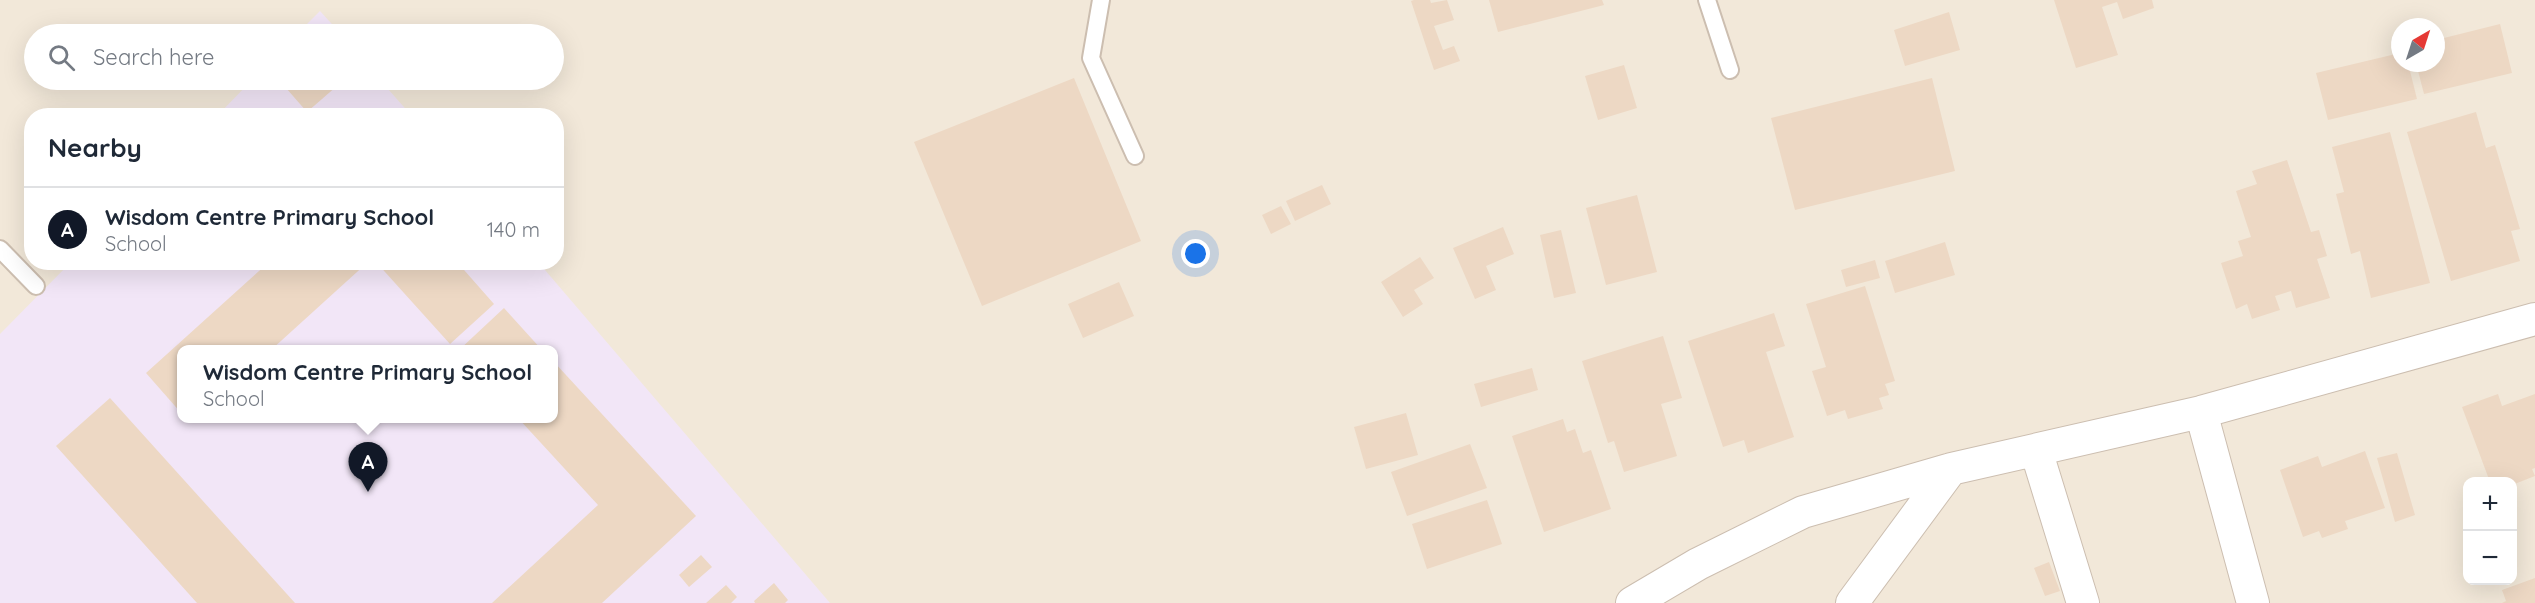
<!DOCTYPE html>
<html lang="en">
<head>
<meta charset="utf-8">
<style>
	body { margin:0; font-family:Quicksand,sans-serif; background:#f6f6f7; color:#1f2937 }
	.controls { position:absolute; right:18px; bottom:18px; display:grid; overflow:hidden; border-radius:12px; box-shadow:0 6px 24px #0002 }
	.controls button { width:54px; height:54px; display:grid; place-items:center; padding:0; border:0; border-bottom:2px solid #e0e1e3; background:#fff; color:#1f2937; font:30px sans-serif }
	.compass { position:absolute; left:2391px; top:18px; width:54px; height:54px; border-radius:50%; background:#fff; box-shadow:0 6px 24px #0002; rotate:39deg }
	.you { position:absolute; left:1196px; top:254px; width:21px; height:21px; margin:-15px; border:4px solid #fff; border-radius:50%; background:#1a73e8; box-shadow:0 0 0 9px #1a73e833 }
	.badge { display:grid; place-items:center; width:39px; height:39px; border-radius:50%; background:#111827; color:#fff; font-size:20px; font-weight:700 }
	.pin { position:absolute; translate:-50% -50px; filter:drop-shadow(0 2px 3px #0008) }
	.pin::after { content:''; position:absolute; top:32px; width:21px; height:18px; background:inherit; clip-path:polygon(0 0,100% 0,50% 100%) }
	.popup { position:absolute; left:177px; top:345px; width:381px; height:78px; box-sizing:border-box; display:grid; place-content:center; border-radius:12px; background:#fff; filter:drop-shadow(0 2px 4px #0005); font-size:20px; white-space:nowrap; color:#747a83 }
	.popup b { font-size:22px; color:#1f2937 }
	.popup::after { content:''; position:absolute; left:50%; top:100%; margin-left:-12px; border:12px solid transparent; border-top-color:#fff }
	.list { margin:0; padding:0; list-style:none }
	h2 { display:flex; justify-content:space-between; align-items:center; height:78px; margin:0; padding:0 24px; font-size:26px }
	h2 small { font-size:20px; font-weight:400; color:#747a83 }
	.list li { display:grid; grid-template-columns:39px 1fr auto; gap:18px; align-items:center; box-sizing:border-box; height:84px; padding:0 24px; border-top:2px solid #e0e1e3 }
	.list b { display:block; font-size:22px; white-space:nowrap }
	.list p { margin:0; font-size:20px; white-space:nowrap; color:#747a83 }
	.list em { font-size:20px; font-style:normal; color:#747a83 }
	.icon { flex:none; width:33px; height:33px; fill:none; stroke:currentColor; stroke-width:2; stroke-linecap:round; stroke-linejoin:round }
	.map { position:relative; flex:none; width:2535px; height:603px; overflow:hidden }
	.search { position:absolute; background:#fff; box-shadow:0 6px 24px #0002; left:24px; top:24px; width:540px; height:66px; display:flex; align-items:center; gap:15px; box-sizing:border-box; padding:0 21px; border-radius:33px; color:#747a83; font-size:22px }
	.panel { position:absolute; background:#fff; box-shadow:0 6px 24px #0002; left:24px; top:108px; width:540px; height:162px; border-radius:24px }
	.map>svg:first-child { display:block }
	.residential { fill:#f2e8d9; fill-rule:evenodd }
	.education { fill:#f2e6f7; fill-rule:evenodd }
	.building { fill:#edd8c4 }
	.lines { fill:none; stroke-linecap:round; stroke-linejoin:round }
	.service-casing { stroke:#ccbeb0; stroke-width:20 }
	.minor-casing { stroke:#ccbeb0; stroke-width:34 }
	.service { stroke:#fff; stroke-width:16 }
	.minor { stroke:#fff; stroke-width:32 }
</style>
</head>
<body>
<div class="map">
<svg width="2535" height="603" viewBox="0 0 2535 603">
	<rect width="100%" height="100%" fill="#fbf5ea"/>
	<path class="residential" d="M0,0H2535V603H0ZM2400,27H2436V63H2400ZM34,34H554V80H34ZM32,116H556V262H32ZM182,350H554V418H182ZM2468,482H2512V580H2468Z"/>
	<path class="education" d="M320,11L341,34H297Z
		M252,80H380L411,115L217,116Z
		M71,262L539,263L830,603H0V334ZM182,350H554V418H182Z"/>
	<path class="building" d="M1414,0H1430L1431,3L1447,0L1454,20L1434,26L1443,50L1454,46L1460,61L1434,70L1411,1Z
		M1489,0H1602L1604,5L1498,32Z
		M2054,0H2152L2154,8L2123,19L2117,2L2102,7L2118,55L2076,68Z
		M1949,12L1960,50L1905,66L1894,30Z
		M2500,24L2512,73L2424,94L2416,63H2436V40Z
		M2400,53V63H2408L2417,99L2328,120L2316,73Z
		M1624,65L1637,108L1598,120L1585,76Z
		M1074,78L1141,241L982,306L914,142Z
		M1932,78L1955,171L1795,210L1771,118Z
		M279,80H331L337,86L307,112Z
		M2476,112L2486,148L2495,145L2520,229L2511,231L2520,261L2451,281L2407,132Z
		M2390,132L2430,283L2371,298L2360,251L2351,254L2336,194L2344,192L2332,147Z
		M2287,160L2311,232L2319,230L2327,256L2317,259L2330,298L2296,308L2291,291L2275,296L2280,310L2252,319L2247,304L2236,309L2221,263L2243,256L2238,241L2251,237L2236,191L2257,184L2252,171Z
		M1322,185L1331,204L1295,221L1286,201Z
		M1637,195L1657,272L1606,285L1586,208Z
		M1281,206L1291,224L1271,234L1262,215Z
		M1503,227L1514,254L1486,266L1496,290L1475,299L1453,248Z
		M1561,230L1576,293L1554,298L1540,235Z
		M1945,242L1955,275L1895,293L1885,261Z
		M1420,257L1434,278L1414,290L1423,304L1403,317L1381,282Z
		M1875,260L1880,278L1846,287L1841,270Z
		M269,262H368L271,350H182V414L146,373Z
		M376,262H457L494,304L450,344Z
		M1119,282L1134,316L1083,338L1068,304Z
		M1865,286L1895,381L1885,384L1889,395L1879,398L1883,409L1848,419L1845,410L1827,416L1812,371L1826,367L1806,304Z
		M504,308L542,350H459Z
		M1774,313L1785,346L1766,352L1794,437L1748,453L1744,440L1723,447L1688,341Z
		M1663,336L1682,398L1661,404L1677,456L1624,472L1614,441L1608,443L1582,361Z
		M554,362L696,516L602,603H492L598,505L518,418H554Z
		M1532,368L1538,390L1481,407L1474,384Z
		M2498,394L2502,406L2535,394V468L2532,469L2535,476L2512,485V482H2506L2505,478L2490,482L2462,407Z
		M110,398L295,603H197L56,446Z
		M1406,413L1418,455L1366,469L1354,427Z
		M1563,419L1567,432L1575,429L1583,453L1591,450L1611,509L1544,532L1512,436Z
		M1470,444L1487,488L1407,516L1391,472Z
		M2365,451L2385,508L2345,521L2348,529L2322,538L2319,531L2303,537L2280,470L2318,456L2322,467Z
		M2397,453L2415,515L2395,522L2377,458Z
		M1487,500L1502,544L1427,569L1412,524Z
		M701,555L712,567L689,587L679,575Z
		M2049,562L2060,591L2045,596L2034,568Z
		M2535,578V603H2502L2506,601L2502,590Z
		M774,583L788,600L785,603H755L754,601Z
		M726,585L737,597L731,603H706Z"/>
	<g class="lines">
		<defs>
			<path id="service" d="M1101,0L1091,58L1135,156
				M1707,0L1730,70
				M0,249L36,286"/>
			<path id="minor" d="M2201,412L2253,603
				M2036,450L2083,603
				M1632,603L1698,564L1803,512L1951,469L2201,412L2535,319
				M1852,603L1951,469"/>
		</defs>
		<use href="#service" class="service-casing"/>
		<use href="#minor" class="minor-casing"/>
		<use href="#service" class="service"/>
		<use href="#minor" class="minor"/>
	</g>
</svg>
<div class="controls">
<button>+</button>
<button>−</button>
</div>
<svg class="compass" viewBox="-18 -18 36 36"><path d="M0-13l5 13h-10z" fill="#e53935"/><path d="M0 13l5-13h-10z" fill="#747a83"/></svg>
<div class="you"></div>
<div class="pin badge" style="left:368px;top:492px">A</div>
<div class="popup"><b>Wisdom Centre Primary School</b>School</div>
<div class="search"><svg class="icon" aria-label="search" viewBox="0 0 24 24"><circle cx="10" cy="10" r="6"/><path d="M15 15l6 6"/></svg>Search here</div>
<section class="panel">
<h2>Nearby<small></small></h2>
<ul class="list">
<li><span class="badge">A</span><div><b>Wisdom Centre Primary School</b><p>School</p></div><em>140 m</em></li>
</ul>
</section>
</div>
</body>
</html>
